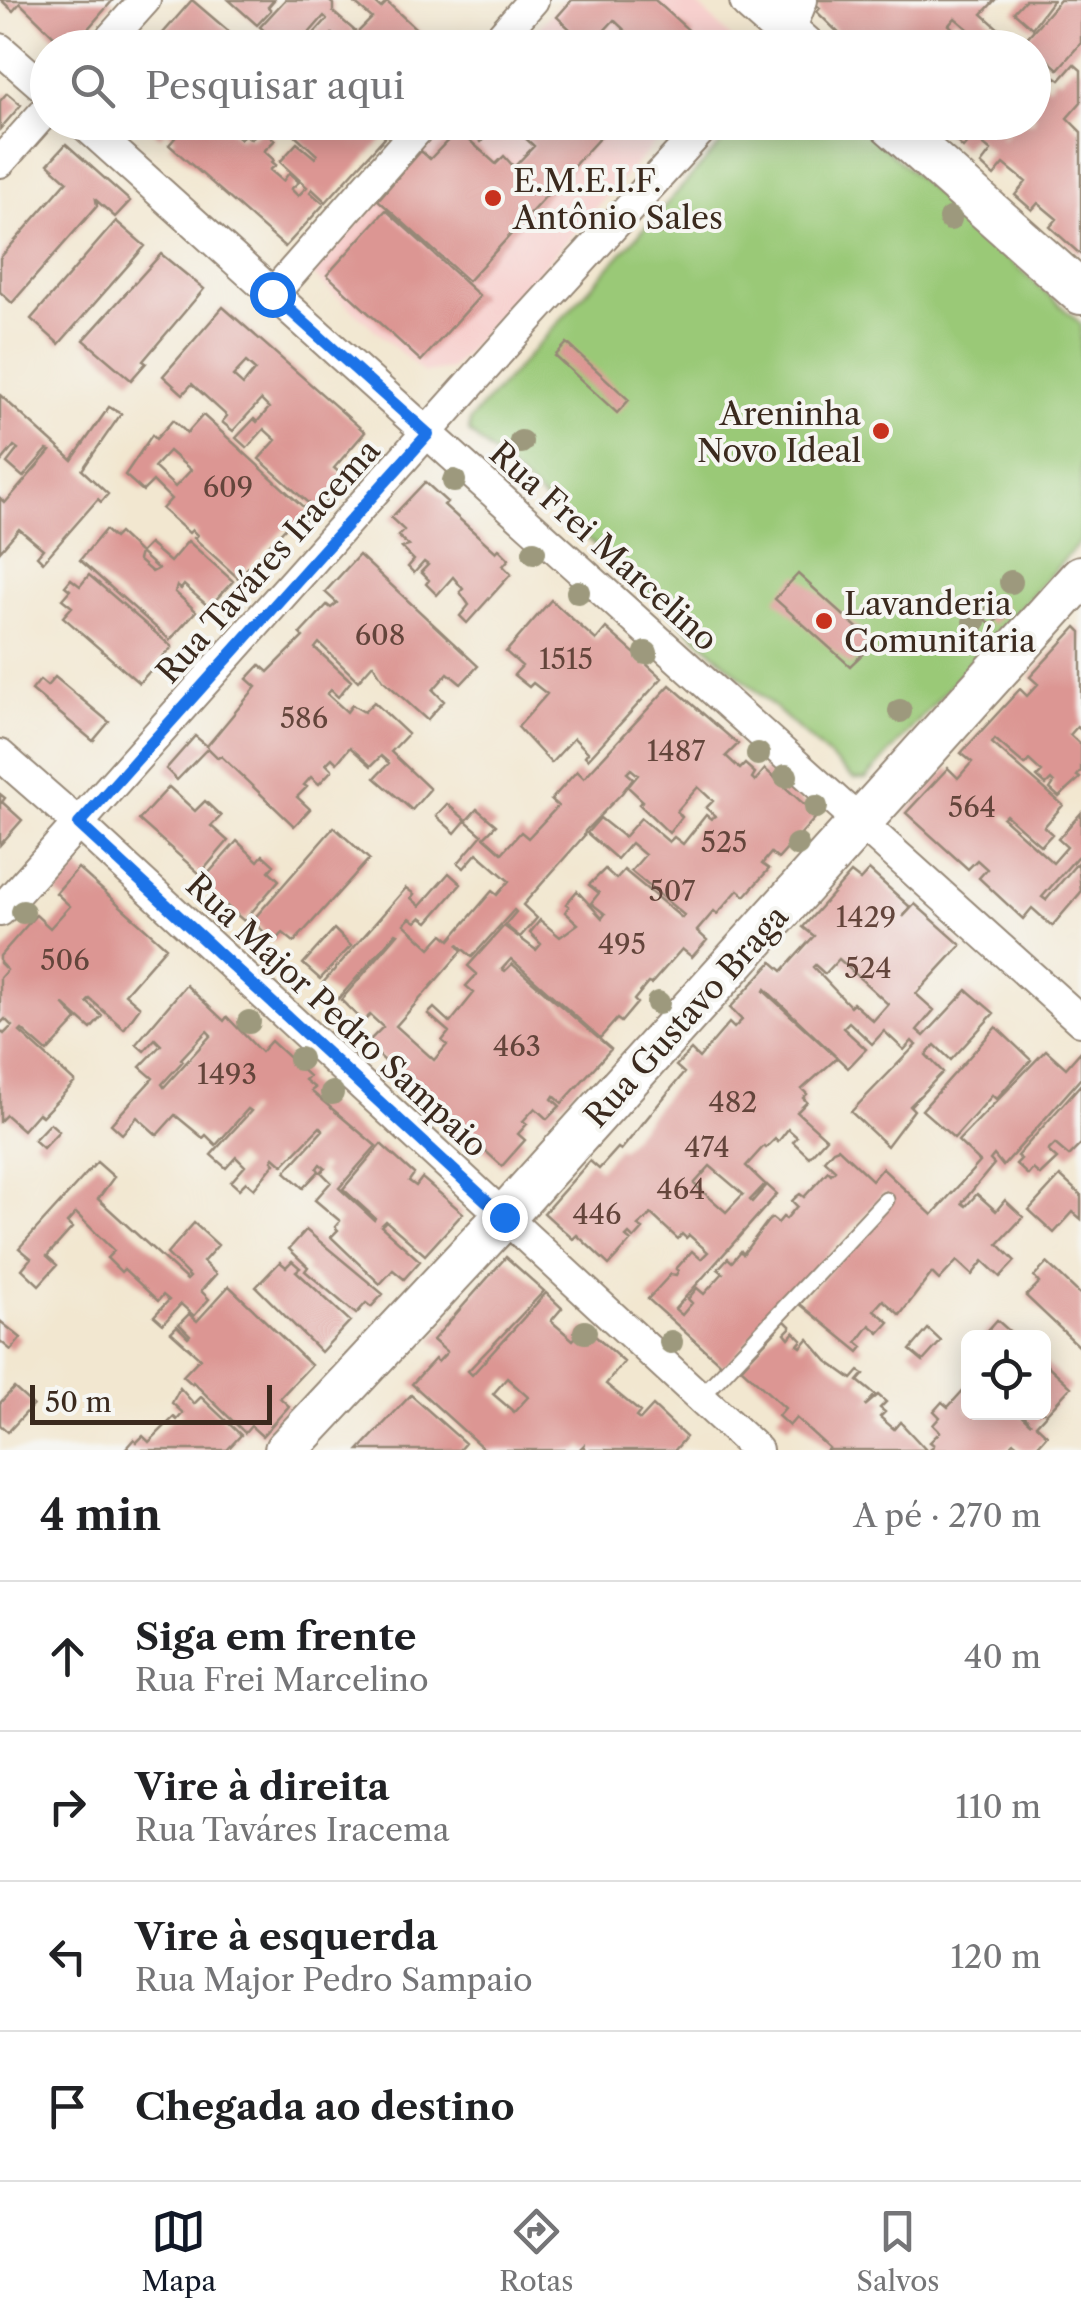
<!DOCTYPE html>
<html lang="pt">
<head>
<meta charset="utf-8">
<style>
	body { margin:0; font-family:"Libre Caslon Text",serif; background:#f2f2f2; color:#202124 }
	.controls { position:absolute; right:30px; bottom:30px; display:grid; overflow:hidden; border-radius:15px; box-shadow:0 5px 25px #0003 }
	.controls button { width:90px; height:90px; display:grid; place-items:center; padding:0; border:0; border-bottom:2px solid #e0e0e0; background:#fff; color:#202124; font:50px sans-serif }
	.scale { position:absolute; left:30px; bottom:25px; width:242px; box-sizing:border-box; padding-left:10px; border:5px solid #3b2a1e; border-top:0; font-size:28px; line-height:35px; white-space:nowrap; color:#3b2a1e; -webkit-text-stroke:8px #f6f6f2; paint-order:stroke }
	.stop { position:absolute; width:30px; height:30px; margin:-22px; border:8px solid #1a73e8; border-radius:50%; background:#fff }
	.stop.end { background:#1a73e8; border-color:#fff; box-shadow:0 2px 10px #0008 }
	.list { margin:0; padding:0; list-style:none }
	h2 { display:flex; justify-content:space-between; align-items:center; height:130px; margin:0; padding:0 40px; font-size:42px }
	h2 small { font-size:32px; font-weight:400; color:#757577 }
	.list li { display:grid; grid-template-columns:65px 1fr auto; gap:30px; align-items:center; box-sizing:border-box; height:150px; padding:0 40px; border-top:2px solid #e0e0e0 }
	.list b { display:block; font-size:38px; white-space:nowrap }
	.list p { margin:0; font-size:32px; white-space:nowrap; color:#757577 }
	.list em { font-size:32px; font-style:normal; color:#757577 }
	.icon { flex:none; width:55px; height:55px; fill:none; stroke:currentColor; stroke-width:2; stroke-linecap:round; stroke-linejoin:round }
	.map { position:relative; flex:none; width:1081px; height:1450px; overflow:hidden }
	.search { position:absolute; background:#fff; box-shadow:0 5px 25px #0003; left:30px; right:30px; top:30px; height:110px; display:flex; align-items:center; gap:25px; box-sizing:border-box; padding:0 35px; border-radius:55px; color:#757577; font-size:38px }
	.sheet { height:730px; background:#fff }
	nav { display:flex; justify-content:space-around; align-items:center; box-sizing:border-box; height:140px; border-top:2px solid #e0e0e0; background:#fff; font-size:28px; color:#757577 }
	nav a { display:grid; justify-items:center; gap:5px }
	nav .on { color:#111827 }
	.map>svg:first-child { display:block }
	.built { fill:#f7d0ce }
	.green { fill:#9ac977; stroke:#6a7a4a; stroke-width:2.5 }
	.building { fill:#dc9693; fill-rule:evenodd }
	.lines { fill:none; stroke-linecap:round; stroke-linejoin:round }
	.lane-casing { stroke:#968877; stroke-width:19 }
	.street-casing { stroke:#968877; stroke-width:34 }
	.secondary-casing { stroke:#968877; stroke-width:46 }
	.lane { stroke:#fff; stroke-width:15 }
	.street { stroke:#fff; stroke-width:30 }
	.secondary { stroke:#fff; stroke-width:42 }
	.tree { fill:#9d997d }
	.route { stroke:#1a73e8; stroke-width:12 }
	.poi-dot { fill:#c8321e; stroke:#f6f6f2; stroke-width:4 }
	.labels { text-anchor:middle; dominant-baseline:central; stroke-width:8; stroke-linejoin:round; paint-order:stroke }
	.number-label { font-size:28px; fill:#63453b }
	.poi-label { font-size:32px; fill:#3b2a1e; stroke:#f6f6f2; text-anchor:start }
	.street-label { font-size:32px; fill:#3b2a1e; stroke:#f6f6f2 }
</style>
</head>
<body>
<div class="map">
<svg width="1081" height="1450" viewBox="0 0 1081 1450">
	<rect width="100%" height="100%" fill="#f6f6f2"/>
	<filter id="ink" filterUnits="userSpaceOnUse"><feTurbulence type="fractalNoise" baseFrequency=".01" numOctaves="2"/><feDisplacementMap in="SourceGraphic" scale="20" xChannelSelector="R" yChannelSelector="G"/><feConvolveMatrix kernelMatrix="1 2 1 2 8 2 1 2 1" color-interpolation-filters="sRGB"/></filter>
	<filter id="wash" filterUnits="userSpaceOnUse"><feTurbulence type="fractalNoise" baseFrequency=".0048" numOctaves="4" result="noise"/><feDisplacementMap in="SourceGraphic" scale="40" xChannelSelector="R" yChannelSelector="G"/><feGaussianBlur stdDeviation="2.25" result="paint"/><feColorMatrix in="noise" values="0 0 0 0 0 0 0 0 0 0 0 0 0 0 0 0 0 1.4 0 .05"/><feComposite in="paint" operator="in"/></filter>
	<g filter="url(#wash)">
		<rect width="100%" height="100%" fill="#f2e7d0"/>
		<path class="built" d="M564,0H693L735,42L734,48H520Z
			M451,123H673L451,369L424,373L312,274Z"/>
		<path class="green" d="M740,123H857L1081,324V541L866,779H854L469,432L470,420Z"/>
		<g id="blocks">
			<path class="building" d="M1,0H113L71,48H66L20,3L13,11Z
				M192,0L239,40L232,48H150Z
				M229,0H274L268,7L271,10L257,25Z
				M285,0H328L333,4V12L355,31L350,36L352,38L344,46L332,34L324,43L329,48H301L327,19L324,16L296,48H284L260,27Z
				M351,0H372L381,8L387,2L437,48H368L370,46L357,33L372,18Z
				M572,0H655L694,35L683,48H624L633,38L614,20L589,47L557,17Z
				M816,0H995L982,14L999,29L992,37L1004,48H952L968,29L955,18L949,25L960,35L949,48H854L817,12L820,8L814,3Z
				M1025,0H1053L1032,28L1014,12Z
				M1060,0H1081V43L1058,69L1025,40Z
				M1074,64L1081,70V102L1067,118L1081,132V255L1050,227L1057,219L1038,203L1032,210L1015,195L1026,182L1004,164L994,176L981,164L991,151L973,136L963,148L936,122H1012L1000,137L1002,139L1016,122H1034V74L1048,87L1056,77L1060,80Z
				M7,93L21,105L0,129V101Z
				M143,122H223L240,139L245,134L251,139L261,129L275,140L264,151L274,160L272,162L276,165L270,170L283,181L289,173L299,182L291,189L298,196L307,187L280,162L297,143L315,158L317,155L281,122H298L294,127L303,134L314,122H387L393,128L326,202L312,189L310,192L324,204L285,247L169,145L175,138L168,132L172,127L170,126L160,137Z
				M459,122H499L481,142Z
				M508,122H530L544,135L556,122H614L468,281L378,200L421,151L430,159L458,130L496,164L504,156L514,167L534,146Z
				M66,144L130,201L115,217L96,200L97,206L12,303L0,292V258L67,181L48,164Z
				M386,210L480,296L421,361L327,275Z
				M116,221L145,246L59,344L31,319Z
				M161,254L204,289L143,361L146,363L131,380L84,340Z
				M223,307L365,432L334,468L346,478L317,511L259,459L276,440L264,429L247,448L236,438L254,419L257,422L269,408L261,400L233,431L222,422L227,416L192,384L183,394L163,376ZM246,362L255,370L243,385L233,376Z
				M567,343L629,400L617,413L555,356Z
				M0,395L72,460L109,407L121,414L82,470L108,494L101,502L98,499L43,562L37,556L43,549L19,529L0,551V498L5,503L50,451L47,450L23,477L7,463L18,449L14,446L0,463Z
				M203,415L311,514L296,532L288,525L238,578L194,538L197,535L192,530L189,533L162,509L171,499L153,481L143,491L125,475L152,435L156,439L173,420L187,433ZM169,451L191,470L175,487L154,467Z
				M425,482L447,502L444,505L454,514L496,552L499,549L509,559L503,566L511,574L467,623L460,616L469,605L460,592L463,589L453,577L437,595L426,584L429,580L421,572L428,565L424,562L414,573L408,567L414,560L402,548L409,546L398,536L404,530L391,518Z
				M105,530L114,538L119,533L140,553L138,560L152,572L158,569L140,553L149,544L170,562L188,541L233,581L209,607L184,585L181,589L177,586L175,592L196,611L170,640L80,560Z
				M359,555L478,666L461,684L448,673L433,690L444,701L427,720L383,680L373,664L358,681L319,643L315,648L351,681L338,697L331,690L327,694L347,712L352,705L364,712L374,702L408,734L391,752L430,789L412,810L375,778L389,763L381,756L371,766L350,747L337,763L332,758L326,764L332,770L319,784L311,777L304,785L307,787L297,797L310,809L294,826L221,756L218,758L208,748L177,780L166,769L195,736L207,746L256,687L247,679L260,665L268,672L303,637L300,634L327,605L331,608L337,603L325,592Z
				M798,574L874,643L850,666L775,599Z
				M89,575L172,647L139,683L63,617L72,607L62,599L70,590L65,586L71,579L80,586Z
				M995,598L1007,609L992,625L980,614Z
				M551,600L596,640L606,628L662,678L588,759L585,756L588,752L574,738L551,763L518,727L547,694L533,683L529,687L514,675L522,666L506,652Z
				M1076,627L1081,632V730L1077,727L1070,735L1081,745V771L1077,776L1080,778L1059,797L1050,789L1054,783L1051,780L1046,785L1037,777L1042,772L1029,760L1025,765L995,739L992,743L1063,805L1044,827L1052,834L1041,846L1006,815L1003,818L1053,863L1067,847L1058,839L1081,813V860L1077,857L1042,897L1046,900L1078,862L1081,892L1052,926L1032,908L1023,919L979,878L987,869L977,860L968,869L906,813L948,768L958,778L972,762L961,753L1020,689L1027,696L1038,684L1030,677Z
				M55,677L109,722L93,741L32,690L40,680L47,686Z
				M670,685L738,744L726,756L740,769L745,764L755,773L752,778L755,781L765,769L817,816L778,859L771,853L762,864L769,869L745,896L738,890L717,914L714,911L697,931L707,940L692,957L682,949L651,984L648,983L634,1000L637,1003L621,1022L617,1019L600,1038L511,959L502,969L505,971L512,964L611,1049L562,1103L554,1096L552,1099L560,1106L547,1119L535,1108L523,1121L527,1124L518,1134L525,1140L502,1166L366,1044L383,1027L370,1015L363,1022L341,1000L398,934L396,933L338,999L322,984L406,888L414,894L411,898L420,906L449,873L461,884L428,922L421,917L416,922L410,918L404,924L430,948L443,934L450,940L492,891L497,895L509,881L477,853L464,868L458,863L482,835L466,821L477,809L496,825L484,837L502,853L521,832L528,838L558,806L551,800L577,771L584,778ZM631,769L638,775L628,787L643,801L639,804L669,833L682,817L677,811L698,787L713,801L706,808L715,816L711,819L706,815L683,844L674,837L669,842L641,818L624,837L600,818L587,833L617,859L631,843L645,855L631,871L684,915L682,918L624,870L616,879L605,869L589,885L599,893L591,903L605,914L602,918L577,891L566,904L569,906L565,912L578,924L560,937L540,920L530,933L541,944L536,950L504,926L468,966L477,974L466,986L474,993L450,1023L434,1008L428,1014L449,1032L442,1041L447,1045L434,1060L396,1026L462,951L457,944L472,957L514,910L516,912L505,925L520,937L537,918L523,905L584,836L585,831L622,793L633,778L627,773Z
				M169,787L195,811L205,801L221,816L211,826L228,841L200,874L139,820Z
				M0,794L5,798L2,802L22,820L0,845Z
				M447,804L466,820L455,833L436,816Z
				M334,827L369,859L294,942L283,933L275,942L252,921Z
				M237,841L258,861L263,855L274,865L269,871L279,880L244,921L200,883Z
				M78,868L166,947L125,994L140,1007L124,1029L90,999L87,1002L102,1016L91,1029L63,1004L77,1020L47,1052L22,1030L20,1032L75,1082L42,1116L38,1113L23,1130L6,1115L0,1121V1030L4,1034L12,1026L5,1019L0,1024V978L7,970L0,963V956L36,915L50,928L70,906L56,893Z
				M869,870L910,907L903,917L915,904L961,945L916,994L934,1010L917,1030L924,1036L967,990L994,1013L951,1060L935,1045L926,1055L943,1072L910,1106L914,1110L887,1146L851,1112L916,1045L912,1041L904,1050L884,1031L872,1044L849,1022L843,1028L866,1049L848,1068L765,989L764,991L837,1058L802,1089L807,1094L803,1098L807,1102L797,1112L826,1138L809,1157L793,1142L797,1137L788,1129L778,1142L775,1139L766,1148L764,1146L746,1166L765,1184L750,1200L752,1202L767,1185L777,1194L675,1309L682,1315L692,1303L688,1299L697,1288L704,1294L723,1273L718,1269L728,1258L732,1262L741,1251L743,1254L768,1221L772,1218L778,1223L783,1217L786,1219L797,1206L792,1201L796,1197L800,1194L804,1197L828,1171L831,1174L835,1170L824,1160L833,1150L838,1148L872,1180L882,1168L932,1215L980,1162L958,1141L1046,1050L1066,1068L1081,1051V1078L1003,1166L994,1155L990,1160L994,1164L962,1203L966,1206L977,1194L996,1211L1005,1200L1023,1217L998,1244L1015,1261L1000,1277L983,1261L972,1275L957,1261L939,1280L932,1273L900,1315L883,1300L874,1310L889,1322L879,1333L870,1325L857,1342L863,1347L859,1352L800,1304L891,1199L885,1192L724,1367L648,1299L671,1274L676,1275L678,1271L676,1269L692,1251L701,1259L708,1252L689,1235L686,1238L682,1234L678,1239L651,1214L638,1226L643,1229L634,1239L629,1234L626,1237L631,1241L609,1265L577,1235L573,1239L544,1213L590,1161L599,1169L618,1148L621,1150L684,1073L676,1066L691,1050L699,1058L729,1023L734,1028L742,1020L730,1008L772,962L782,971L814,936L803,927L851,873L860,880ZM839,959L888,1004L873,1021L853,1003L850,1006L813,967L815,965L825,974ZM710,1166L743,1194L726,1212L694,1184Z
				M334,929L351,946L320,979L303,964Z
				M186,985L224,1021L227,1017L261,1052L271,1041L309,1076L305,1080L315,1088L311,1091L376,1146L339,1188L374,1220L375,1218L343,1189L381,1144L414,1174L409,1181L416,1186L422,1178L463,1213L425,1255L386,1221L381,1226L420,1261L404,1279L393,1270L380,1284L331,1237L338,1230L335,1227L340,1221L315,1200L331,1182L321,1172L325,1168L320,1164L317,1168L319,1171L303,1188L285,1172L323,1130L320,1127L283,1165L274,1157L272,1160L275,1163L254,1189L246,1182L239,1189L231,1182L245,1166L236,1157L226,1168L211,1155L251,1111L248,1109L216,1145L206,1135L203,1138L175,1115L157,1135L137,1117L122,1134L111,1124L153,1078L140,1067L161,1045L155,1039L144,1051L136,1044ZM207,1031L211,1035L164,1087L162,1084L183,1061L181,1059Z
				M996,1027L1031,1060L996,1099L992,1095L990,1098L954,1138L922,1110Z
				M1081,1084V1144L1069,1156L1055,1144L1048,1151L1057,1159L1040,1175L1033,1169L1028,1175L1016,1164L1021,1159L1017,1156Z
				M50,1123L59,1131L43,1148L34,1140Z
				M97,1162L114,1177L98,1199L187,1280L190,1277L167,1254L194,1223L218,1245L203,1262L216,1274L201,1291L209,1299L194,1316L181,1304L163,1324L154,1316L169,1300L163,1295L158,1301L124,1269L121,1272L107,1258L114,1251L76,1213L67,1223L72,1228L47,1256L57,1265L39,1285L22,1269L31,1258L19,1248Z
				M1060,1176L1081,1195V1219L1073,1212L1054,1233L1029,1210Z
				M306,1230L383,1294L371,1307L366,1303L356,1314L305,1271L308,1267L289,1249Z
				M506,1257L544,1291L468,1371L472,1375L546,1293L562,1308L551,1321L573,1340L585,1327L624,1362L606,1384L640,1412L636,1417L640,1420L653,1406L686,1437L675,1450H586L584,1445L579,1450H485L412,1384L435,1359L438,1362L447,1352L433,1340ZM507,1378L528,1397L514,1412L493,1394Z
				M292,1261L300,1268L296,1271L350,1321L321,1352L256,1287L280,1262L286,1267Z
				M1047,1263L1081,1295V1348L1026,1296L1039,1283L1034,1277Z
				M229,1286L311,1365L280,1398L289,1406L262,1436L251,1426L245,1433L193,1382L192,1384L183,1376L200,1358L171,1332L177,1326L188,1337L190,1335L179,1324L189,1314L197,1321Z
				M997,1320L1017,1338H981Z
				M0,1321L21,1338L11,1350L0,1341Z
				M785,1321L791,1327L785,1333L789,1338L794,1332L802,1340L798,1345L801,1347L808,1339L827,1361L852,1379L859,1371L864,1374L858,1381L875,1395L865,1406L878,1395L886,1402L880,1408L885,1412L880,1417L894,1429L900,1422L926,1450H827L829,1448L796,1418L789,1426L778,1416L785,1408L741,1368Z
				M928,1329L941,1341L923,1361L910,1350Z
				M1044,1362L1071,1387L1036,1425L1047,1435L1034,1450H1023L1014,1442L1007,1450H930L934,1445L930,1442L940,1432L933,1425L940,1417L934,1411L942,1402L948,1407L968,1385V1412H1018L1031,1424L1022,1412H1044Z
				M14,1388L33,1405L8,1432L0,1425V1403Z
				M180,1388L194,1404L201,1397L241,1435L227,1450H129L126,1448L134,1439L137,1442L143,1436L149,1442L174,1417L177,1420L183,1413L172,1403Z
				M411,1395L465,1443L459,1450H359Z"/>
		</g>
	</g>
	<g filter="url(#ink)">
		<use href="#blocks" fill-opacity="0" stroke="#968877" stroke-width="2.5"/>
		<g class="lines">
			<defs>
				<path id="lane" d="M701,1397L886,1200"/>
				<path id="street" d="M778,45L789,33L802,0
					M102,48L145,0
					M491,48L533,0
					M0,49L48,91
					M82,122L1081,1021
					M0,162L48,108
					M272,295L424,122
					M0,755L79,824L757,1450
					M0,911L528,319L708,122"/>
				<path id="secondary" d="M751,0L805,48
					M889,122L1081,293
					M286,1450L504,1217L1081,577"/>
			</defs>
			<use href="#lane" class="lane-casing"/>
			<use href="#street" class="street-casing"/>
			<use href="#secondary" class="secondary-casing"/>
			<use href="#lane" class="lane"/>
			<use href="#street" class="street"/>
			<use href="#secondary" class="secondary"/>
		</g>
		<g class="tree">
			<circle cx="950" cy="219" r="12"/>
			<circle cx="658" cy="223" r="12"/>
			<circle cx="521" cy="442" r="12"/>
			<circle cx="454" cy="481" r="12"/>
			<circle cx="534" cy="552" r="12"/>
			<circle cx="1011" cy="582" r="12"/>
			<circle cx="578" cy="592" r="12"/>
			<circle cx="974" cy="622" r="12"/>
			<circle cx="646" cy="653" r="12"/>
			<circle cx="900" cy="711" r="12"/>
			<circle cx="758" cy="754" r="12"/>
			<circle cx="786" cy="776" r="12"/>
			<circle cx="816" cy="807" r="12"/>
			<circle cx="797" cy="845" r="12"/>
			<circle cx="23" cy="912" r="12"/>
			<circle cx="658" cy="1003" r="12"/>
			<circle cx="249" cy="1022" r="12"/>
			<circle cx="300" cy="1059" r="12"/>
			<circle cx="332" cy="1093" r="12"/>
			<circle cx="585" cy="1332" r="12"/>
			<circle cx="671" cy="1342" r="12"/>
		</g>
	</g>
	<g class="lines" filter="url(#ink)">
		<path class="route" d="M272,294L428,434L79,824L504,1217"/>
	</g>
	<g class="poi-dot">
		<circle cx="493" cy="198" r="10"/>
		<circle cx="881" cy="431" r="10"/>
		<circle cx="824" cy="621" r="10"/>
	</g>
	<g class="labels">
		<g class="number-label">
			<text x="228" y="487">609</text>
			<text x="380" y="635">608</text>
			<text x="566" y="659">1515</text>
			<text x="304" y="718">586</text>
			<text x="676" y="751">1487</text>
			<text x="972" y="807">564</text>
			<text x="724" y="842">525</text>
			<text x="672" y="891">507</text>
			<text x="866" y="917">1429</text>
			<text x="622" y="944">495</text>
			<text x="65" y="960">506</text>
			<text x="868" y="968">524</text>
			<text x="517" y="1046">463</text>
			<text x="227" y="1074">1493</text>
			<text x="733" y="1102">482</text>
			<text x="707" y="1147">474</text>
			<text x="681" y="1189">464</text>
			<text x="597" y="1214">446</text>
		</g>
		<g class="poi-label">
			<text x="513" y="180">E.M.E.I.F.<tspan x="513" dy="37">Antônio Sales</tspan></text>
			<text x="861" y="413" text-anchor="end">Areninha<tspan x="861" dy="37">Novo Ideal</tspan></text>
			<text x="844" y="603">Lavanderia<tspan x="844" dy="37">Comunitária</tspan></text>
		</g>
		<g class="street-label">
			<text transform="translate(604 546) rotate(42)">Rua Frei Marcelino</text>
			<text transform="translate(268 561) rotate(-48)">Rua Taváres Iracema</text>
			<text transform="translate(337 1015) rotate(43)">Rua Major Pedro Sampaio</text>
			<text transform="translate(686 1016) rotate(-48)">Rua Gustavo Braga</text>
		</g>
	</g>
</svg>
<div class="controls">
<button><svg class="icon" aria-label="locate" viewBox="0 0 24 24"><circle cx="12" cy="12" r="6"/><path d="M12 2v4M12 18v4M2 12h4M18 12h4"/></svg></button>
</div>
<div class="scale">50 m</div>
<div class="stop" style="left:272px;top:294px"></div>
<div class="stop end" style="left:504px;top:1217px"></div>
<div class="search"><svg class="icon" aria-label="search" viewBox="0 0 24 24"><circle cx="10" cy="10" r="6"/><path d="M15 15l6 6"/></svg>Pesquisar aqui</div>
</div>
<section class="sheet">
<h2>4 min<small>A pé · 270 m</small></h2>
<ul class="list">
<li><svg class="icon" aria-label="ahead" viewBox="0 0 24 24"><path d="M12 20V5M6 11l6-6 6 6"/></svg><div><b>Siga em frente</b><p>Rua Frei Marcelino</p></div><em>40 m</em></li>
<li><svg class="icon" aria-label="right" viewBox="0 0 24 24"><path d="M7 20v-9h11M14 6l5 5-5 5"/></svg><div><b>Vire à direita</b><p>Rua Taváres Iracema</p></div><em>110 m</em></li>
<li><svg class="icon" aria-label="left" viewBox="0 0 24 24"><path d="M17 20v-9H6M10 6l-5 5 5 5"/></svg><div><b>Vire à esquerda</b><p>Rua Major Pedro Sampaio</p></div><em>120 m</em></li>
<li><svg class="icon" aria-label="arrive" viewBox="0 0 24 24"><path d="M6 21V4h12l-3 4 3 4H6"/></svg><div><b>Chegada ao destino</b></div></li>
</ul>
</section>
<nav>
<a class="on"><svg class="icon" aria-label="map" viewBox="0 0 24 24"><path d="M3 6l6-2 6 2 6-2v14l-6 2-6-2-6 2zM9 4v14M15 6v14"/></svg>Mapa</a>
<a><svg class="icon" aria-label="directions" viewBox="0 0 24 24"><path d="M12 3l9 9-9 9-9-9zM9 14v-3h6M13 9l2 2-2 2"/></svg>Rotas</a>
<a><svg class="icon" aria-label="saved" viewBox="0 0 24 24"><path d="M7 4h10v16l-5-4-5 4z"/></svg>Salvos</a>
</nav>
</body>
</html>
